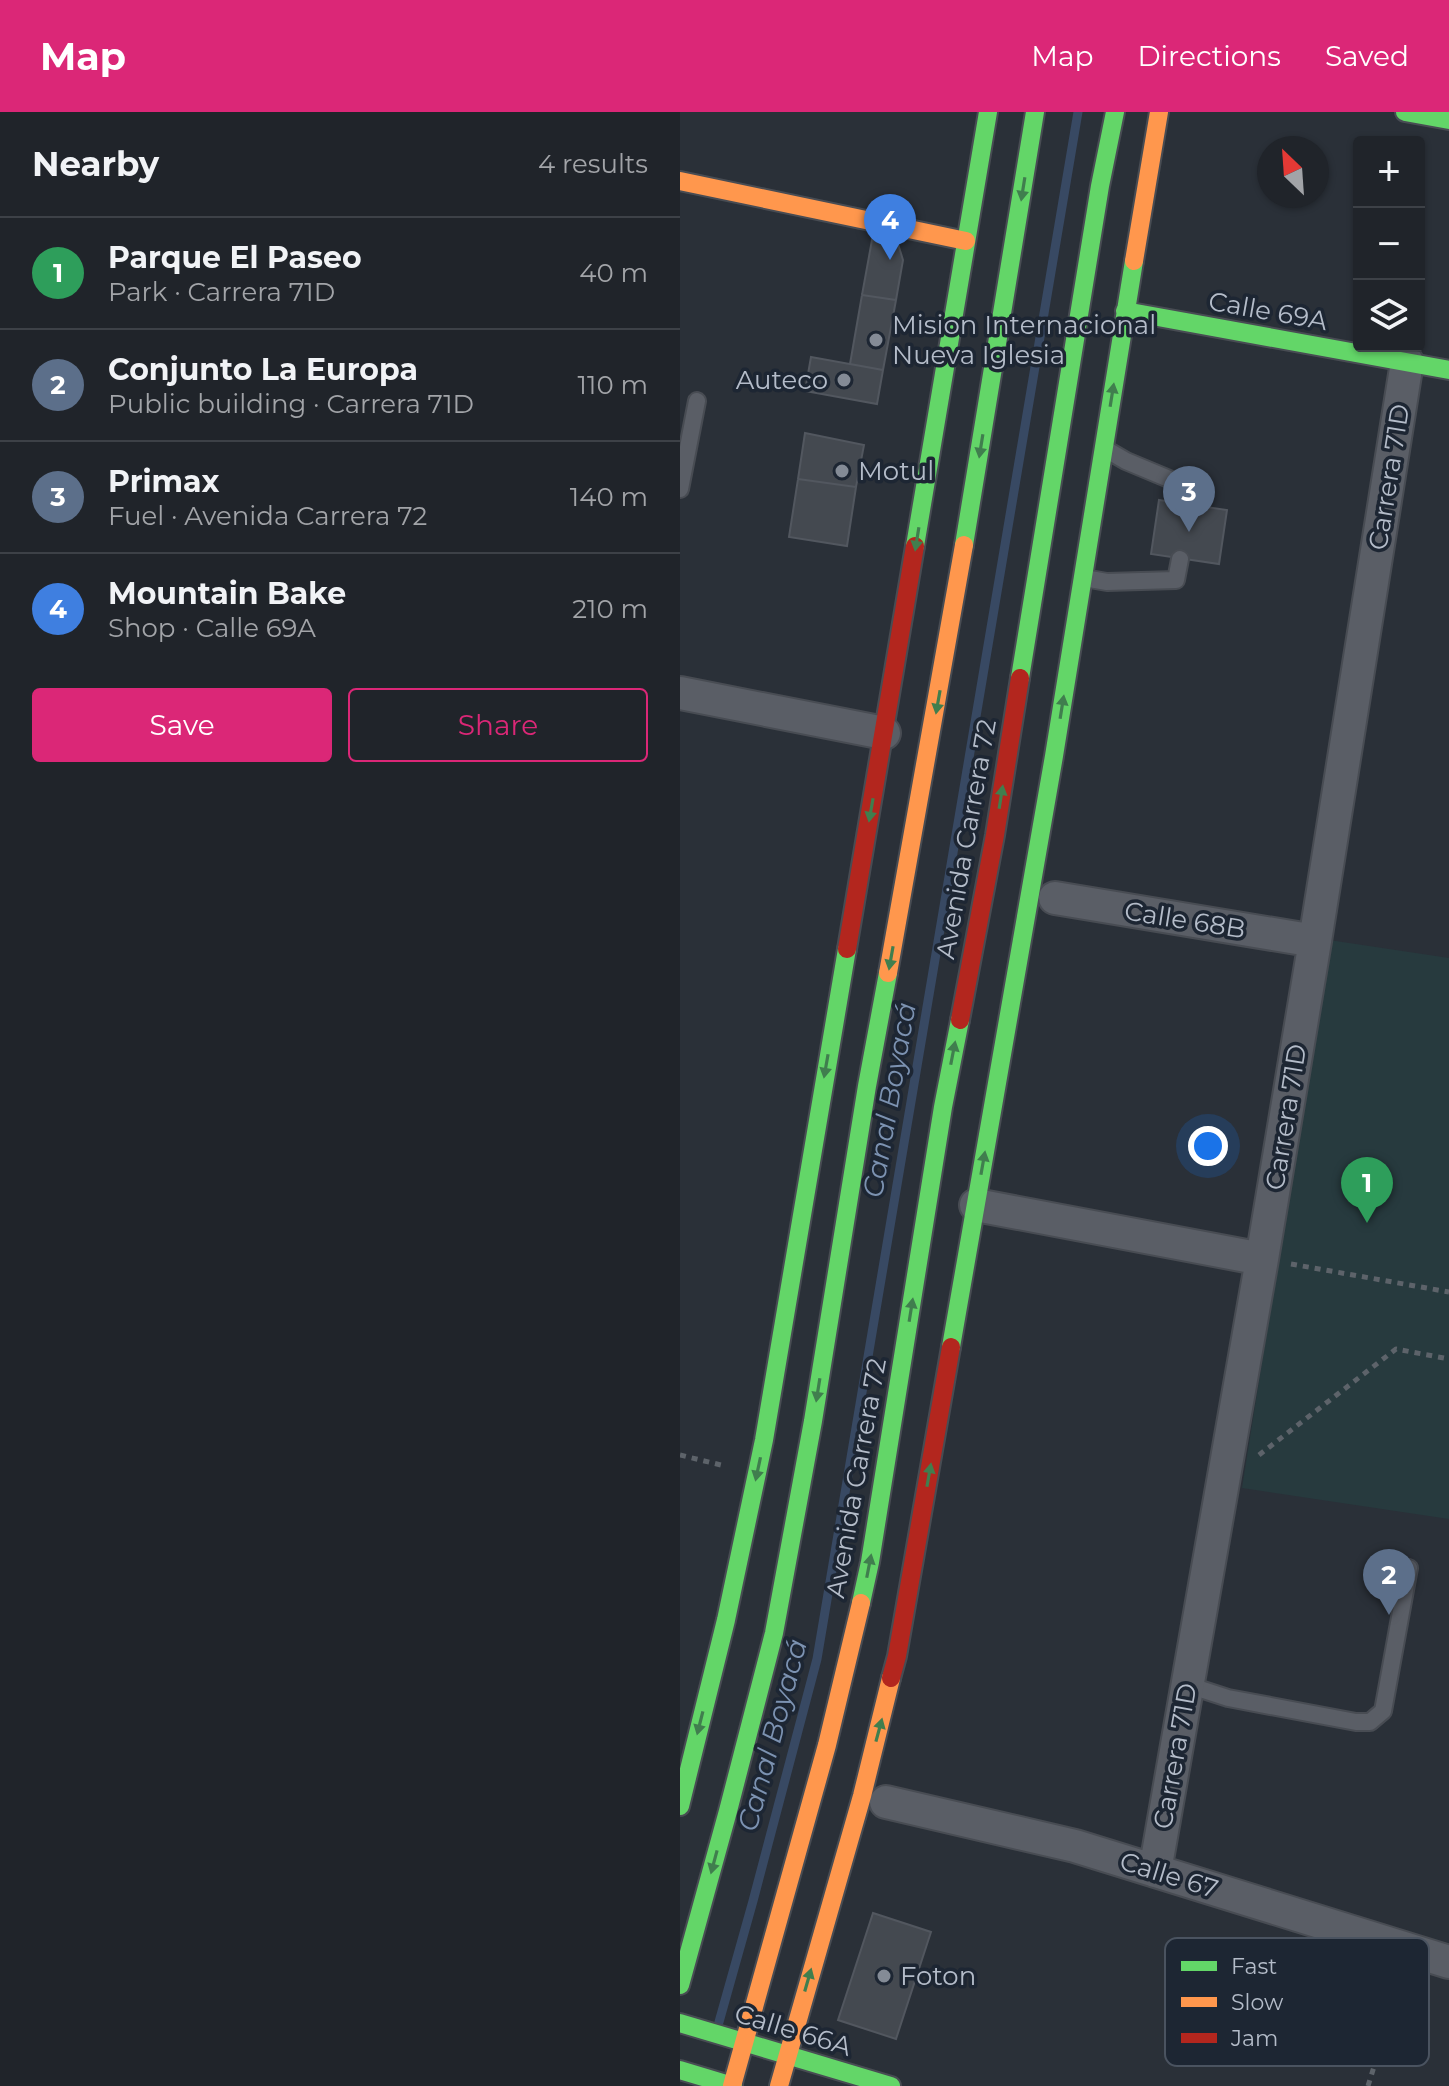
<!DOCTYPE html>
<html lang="en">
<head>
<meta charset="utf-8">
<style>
	body { margin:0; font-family:Montserrat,sans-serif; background:#282c32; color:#f1f3f6 }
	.controls { position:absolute; right:24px; top:24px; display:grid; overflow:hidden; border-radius:8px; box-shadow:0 2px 6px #0004 }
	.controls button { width:72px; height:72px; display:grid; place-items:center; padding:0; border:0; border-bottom:2px solid #3d4147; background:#20242a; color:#f1f3f6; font:40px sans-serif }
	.compass { position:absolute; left:577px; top:24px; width:72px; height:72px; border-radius:50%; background:#20242a; box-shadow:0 2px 6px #0004; rotate:335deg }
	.you { position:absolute; left:528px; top:1034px; width:28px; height:28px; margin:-20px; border:6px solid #fff; border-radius:50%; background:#1a73e8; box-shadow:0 0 0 12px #1a73e833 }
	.badge { display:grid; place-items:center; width:52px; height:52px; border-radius:50%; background:#db2777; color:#fff; font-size:26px; font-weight:700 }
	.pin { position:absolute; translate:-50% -66px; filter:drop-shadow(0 2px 4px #0008) }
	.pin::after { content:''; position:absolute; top:42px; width:28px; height:24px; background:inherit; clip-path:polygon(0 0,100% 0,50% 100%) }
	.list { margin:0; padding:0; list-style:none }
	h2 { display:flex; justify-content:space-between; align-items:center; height:104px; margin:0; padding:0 32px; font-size:34px }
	h2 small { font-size:26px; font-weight:400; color:#a2a4a8 }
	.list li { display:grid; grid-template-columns:52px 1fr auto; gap:24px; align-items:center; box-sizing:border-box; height:112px; padding:0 32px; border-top:2px solid #3d4147 }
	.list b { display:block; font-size:30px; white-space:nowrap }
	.list p { margin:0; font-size:26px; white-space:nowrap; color:#a2a4a8 }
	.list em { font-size:26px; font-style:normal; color:#a2a4a8 }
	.actions { display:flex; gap:16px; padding:24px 32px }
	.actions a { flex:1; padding:18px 0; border:2px solid #db2777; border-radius:8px; text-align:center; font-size:28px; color:#db2777 }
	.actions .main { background:#db2777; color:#fff }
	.icon { flex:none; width:44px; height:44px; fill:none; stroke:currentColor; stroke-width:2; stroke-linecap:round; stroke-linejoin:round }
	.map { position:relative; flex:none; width:769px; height:1974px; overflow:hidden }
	header { display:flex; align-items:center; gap:48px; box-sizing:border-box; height:112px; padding:0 40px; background:#db2777; color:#fff }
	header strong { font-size:38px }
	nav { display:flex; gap:44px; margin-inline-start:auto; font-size:28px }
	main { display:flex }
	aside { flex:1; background:#20242a }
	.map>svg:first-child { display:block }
	.green { fill:#273a3e }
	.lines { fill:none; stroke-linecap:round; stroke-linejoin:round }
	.stream { stroke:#384963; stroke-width:9 }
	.building { fill:#444950; stroke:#52575f; stroke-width:2 }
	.lane-casing { stroke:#484c53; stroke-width:20 }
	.street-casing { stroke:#484c53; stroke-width:36 }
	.fast-casing { stroke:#484c53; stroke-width:22 }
	.slow-casing { stroke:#484c53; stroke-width:22 }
	.jam-casing { stroke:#484c53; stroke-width:22 }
	.path { stroke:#5d636a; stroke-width:5; stroke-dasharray:6 6; stroke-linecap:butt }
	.lane { stroke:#5a5e66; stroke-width:16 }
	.street { stroke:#5a5e66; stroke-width:32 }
	.fast { stroke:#63d668; stroke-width:18 }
	.slow { stroke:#ff974d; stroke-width:18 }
	.jam { stroke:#b3261e; stroke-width:18 }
	.oneway { fill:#407e4e }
	.poi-dot { fill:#848b96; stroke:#1d2633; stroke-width:3 }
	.labels { text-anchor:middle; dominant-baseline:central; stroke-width:7; stroke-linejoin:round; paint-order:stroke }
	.street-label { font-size:26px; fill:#b4bcc9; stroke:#1d2633 }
	.poi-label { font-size:26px; fill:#b4bcc9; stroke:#1d2633; text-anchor:start }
	.water-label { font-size:28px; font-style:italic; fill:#7c92b1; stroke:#1d2633 }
	.key { fill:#1d2633; stroke:#4a5360; stroke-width:2 }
	.key-label { font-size:22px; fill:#b4bcc9 }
</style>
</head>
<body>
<header>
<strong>Map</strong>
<nav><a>Map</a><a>Directions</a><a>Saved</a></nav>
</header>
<main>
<aside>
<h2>Nearby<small>4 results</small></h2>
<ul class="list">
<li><span class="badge" style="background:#2e9e5b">1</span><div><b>Parque El Paseo</b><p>Park · Carrera 71D</p></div><em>40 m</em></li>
<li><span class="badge" style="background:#5c6f8a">2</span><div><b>Conjunto La Europa</b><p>Public building · Carrera 71D</p></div><em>110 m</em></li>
<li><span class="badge" style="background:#5c6f8a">3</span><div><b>Primax</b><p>Fuel · Avenida Carrera 72</p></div><em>140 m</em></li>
<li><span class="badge" style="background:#3f7fe0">4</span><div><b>Mountain Bake</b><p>Shop · Calle 69A</p></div><em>210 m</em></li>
</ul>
<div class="actions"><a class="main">Save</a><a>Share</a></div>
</aside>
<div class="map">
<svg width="769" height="1974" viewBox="0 0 769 1974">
	<rect width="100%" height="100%" fill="#2a3038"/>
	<path class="green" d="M649,828L769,846V1407L562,1376Z"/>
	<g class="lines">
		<path class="stream" d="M39,1910L73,1789L137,1547L398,0"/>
	</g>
	<path class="building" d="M192,128L218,132L223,148L216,188L182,183Z
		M182,183L216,188L203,258L170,252Z
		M131,245L203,258L197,292L125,279Z
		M125,321L184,333L176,375L118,367Z
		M118,367L176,375L167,434L109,425Z
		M479,388L547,398L539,452L471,442Z
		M193,1801L251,1820L216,1927L158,1908Z"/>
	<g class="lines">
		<defs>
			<path id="lane" d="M427,338L446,349L513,377L509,393
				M0,377L17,289
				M404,466L427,470L496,468L500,447
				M508,1573L548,1586L676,1610H690L703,1599L729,1456"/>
			<path id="street" d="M0,581L204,621
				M375,786L635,829
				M296,1093L582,1147
				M206,1690L395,1734L769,1850
				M475,1759L582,1147L635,829L727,250"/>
			<path id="fast" d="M725,0L769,8
				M445,199L769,258
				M284,433L355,0
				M235,434L308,0
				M340,566L420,74L435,0
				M271,1235L374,644L454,149
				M181,1491L190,1450L263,995L280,908
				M0,1694L46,1508L84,1328L167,837
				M0,1873L48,1699L94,1521L133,1309L187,974L208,861
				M0,1911L211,1974
				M0,1958L53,1974"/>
			<path id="slow" d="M0,69L286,129
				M454,149L479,0
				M208,861L284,433
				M52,1974L147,1633L181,1491
				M99,1974L182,1684L211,1566"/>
			<path id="jam" d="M167,837L235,434
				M280,908L315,723L340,566
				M211,1566L217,1544L271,1235"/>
		</defs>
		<use href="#lane" class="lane-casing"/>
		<use href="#street" class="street-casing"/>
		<use href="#fast" class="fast-casing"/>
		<use href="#slow" class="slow-casing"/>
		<use href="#jam" class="jam-casing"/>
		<path class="path" d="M611,1152L769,1180
			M0,1343L45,1354
			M579,1343L716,1237L769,1247
			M688,1974L722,1865"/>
		<use href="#lane" class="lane"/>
		<use href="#street" class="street"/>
		<use href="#fast" class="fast"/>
		<use href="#slow" class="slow"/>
		<use href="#jam" class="jam"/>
	</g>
	<defs><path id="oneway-solid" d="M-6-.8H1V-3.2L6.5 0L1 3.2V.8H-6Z" transform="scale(2)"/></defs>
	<g class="oneway">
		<use href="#oneway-solid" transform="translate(343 77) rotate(99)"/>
		<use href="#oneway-solid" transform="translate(432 283) rotate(-81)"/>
		<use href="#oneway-solid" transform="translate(301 334) rotate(99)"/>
		<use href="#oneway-solid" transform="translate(237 427) rotate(99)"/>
		<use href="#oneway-solid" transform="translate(258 590) rotate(100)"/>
		<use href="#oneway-solid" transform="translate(382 595) rotate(-81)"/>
		<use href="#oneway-solid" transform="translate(321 685) rotate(-81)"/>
		<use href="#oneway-solid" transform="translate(191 698) rotate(100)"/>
		<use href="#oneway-solid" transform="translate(211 846) rotate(100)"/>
		<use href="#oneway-solid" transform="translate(273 941) rotate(-79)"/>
		<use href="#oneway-solid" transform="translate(146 954) rotate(100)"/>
		<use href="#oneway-solid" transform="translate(303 1051) rotate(-80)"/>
		<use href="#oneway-solid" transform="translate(231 1198) rotate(-81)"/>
		<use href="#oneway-solid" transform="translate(138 1278) rotate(99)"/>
		<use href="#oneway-solid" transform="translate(78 1357) rotate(102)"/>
		<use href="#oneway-solid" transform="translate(249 1363) rotate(-80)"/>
		<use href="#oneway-solid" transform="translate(189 1454) rotate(-79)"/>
		<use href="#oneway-solid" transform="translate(20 1611) rotate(104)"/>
		<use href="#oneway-solid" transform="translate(199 1618) rotate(-75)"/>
		<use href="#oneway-solid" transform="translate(34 1750) rotate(105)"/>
		<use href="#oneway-solid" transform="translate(128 1868) rotate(-74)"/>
	</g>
	<g class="poi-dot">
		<circle cx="196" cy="228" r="8"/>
		<circle cx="164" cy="268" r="8"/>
		<circle cx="162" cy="359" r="8"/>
		<circle cx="204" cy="1864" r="8"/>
	</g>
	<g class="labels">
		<g class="street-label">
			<text transform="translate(588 199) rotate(10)">Calle 69A</text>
			<text transform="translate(709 365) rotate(-81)">Carrera 71D</text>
			<text transform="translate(286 727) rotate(-80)">Avenida Carrera 72</text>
			<text transform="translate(505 808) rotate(9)">Calle 68B</text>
			<text transform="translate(606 1005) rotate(-81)">Carrera 71D</text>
			<text transform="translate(176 1366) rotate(-80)">Avenida Carrera 72</text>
			<text transform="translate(495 1644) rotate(-80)">Carrera 71D</text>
			<text transform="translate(489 1763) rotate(17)">Calle 67</text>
			<text transform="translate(113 1918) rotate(17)">Calle 66A</text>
		</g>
		<g class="poi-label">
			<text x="212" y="213">Mision Internacional<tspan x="212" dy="30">Nueva Iglesia</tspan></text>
			<text x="148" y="268" text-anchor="end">Auteco</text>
			<text x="178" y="359">Motul</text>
			<text x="220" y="1864">Foton</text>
		</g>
		<g class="water-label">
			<text transform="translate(209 988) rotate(-80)">Canal Boyacá</text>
			<text transform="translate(92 1623) rotate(-75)">Canal Boyacá</text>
		</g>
	</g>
	<rect x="485" y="1826" width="264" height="128" rx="12" class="key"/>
	<rect x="501" y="1849" width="36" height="10" fill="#63d668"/>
	<rect x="501" y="1885" width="36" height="10" fill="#ff974d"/>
	<rect x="501" y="1921" width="36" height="10" fill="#b3261e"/>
	<g class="key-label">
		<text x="551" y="1862">Fast</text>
		<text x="551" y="1898">Slow</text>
		<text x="551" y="1934">Jam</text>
	</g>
</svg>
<div class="controls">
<button>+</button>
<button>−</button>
<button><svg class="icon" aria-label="layers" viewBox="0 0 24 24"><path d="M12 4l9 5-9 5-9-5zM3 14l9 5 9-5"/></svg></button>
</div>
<svg class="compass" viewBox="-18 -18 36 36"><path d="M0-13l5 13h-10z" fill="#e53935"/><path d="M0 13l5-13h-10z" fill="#a2a4a8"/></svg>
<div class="you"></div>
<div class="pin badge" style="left:687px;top:1111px;background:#2e9e5b">1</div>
<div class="pin badge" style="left:709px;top:1503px;background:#5c6f8a">2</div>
<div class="pin badge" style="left:509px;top:420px;background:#5c6f8a">3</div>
<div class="pin badge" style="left:210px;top:148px;background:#3f7fe0">4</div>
</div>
</main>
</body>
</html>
